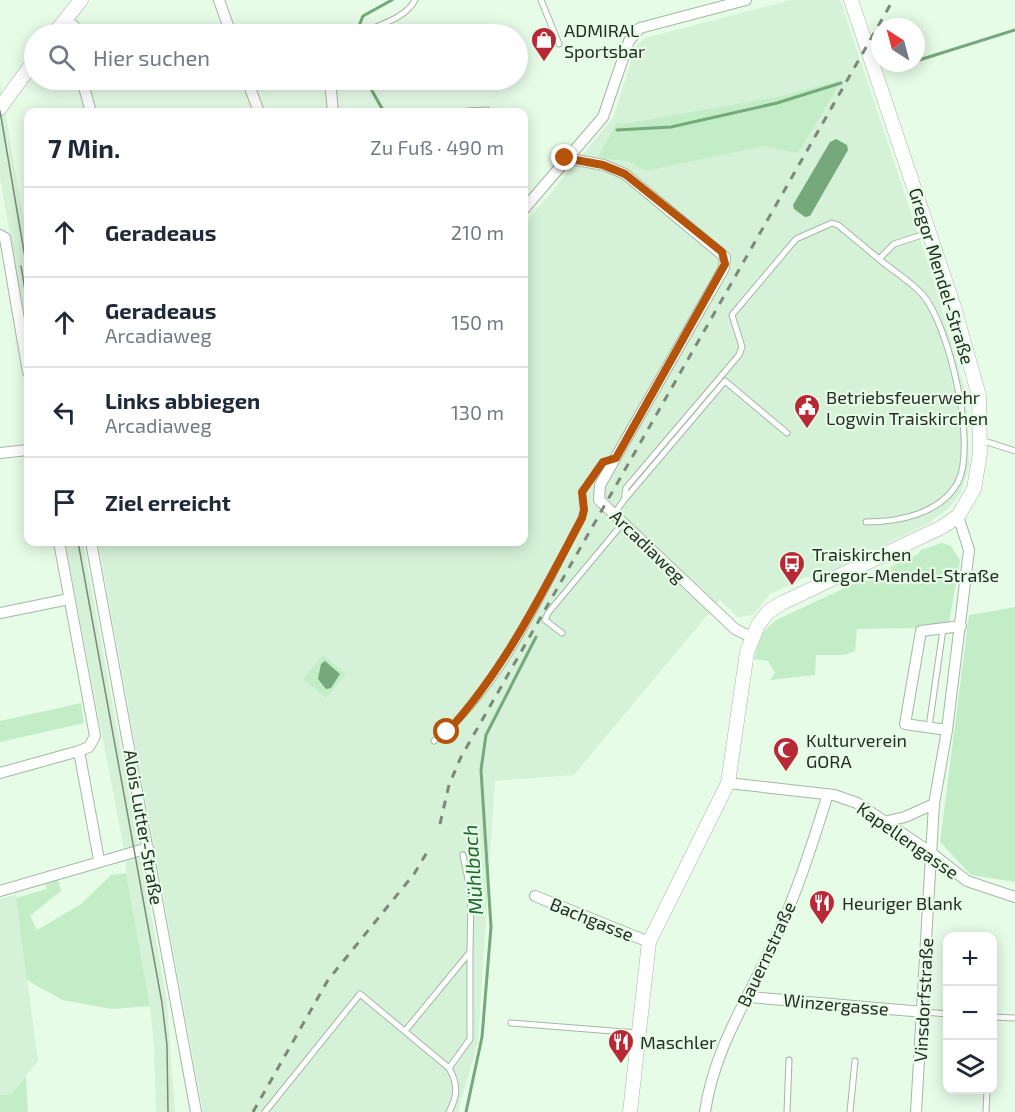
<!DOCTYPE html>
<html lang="de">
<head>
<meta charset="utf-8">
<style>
	body { margin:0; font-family:"Exo 2",sans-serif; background:#f2f2f3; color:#1f2937 }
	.controls { position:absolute; right:18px; bottom:18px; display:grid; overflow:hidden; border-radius:12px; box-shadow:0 3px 15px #0003 }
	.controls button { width:54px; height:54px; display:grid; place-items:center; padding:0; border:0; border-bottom:2px solid #e0e1e3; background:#fff; color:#1f2937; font:30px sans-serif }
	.compass { position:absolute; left:871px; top:18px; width:54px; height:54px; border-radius:50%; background:#fff; box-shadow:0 3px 15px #0003; rotate:324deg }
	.stop { position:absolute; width:18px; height:18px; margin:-14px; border:4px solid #b45309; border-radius:50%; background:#fff }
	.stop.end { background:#b45309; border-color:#fff; box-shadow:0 2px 6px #0008 }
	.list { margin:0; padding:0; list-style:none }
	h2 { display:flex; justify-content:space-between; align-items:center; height:78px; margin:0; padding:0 24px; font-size:26px }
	h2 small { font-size:20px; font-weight:400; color:#747a83 }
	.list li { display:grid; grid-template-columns:39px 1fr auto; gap:18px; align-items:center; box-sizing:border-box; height:90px; padding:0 24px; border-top:2px solid #e0e1e3 }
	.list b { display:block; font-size:22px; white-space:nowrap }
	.list p { margin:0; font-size:20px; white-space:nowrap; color:#747a83 }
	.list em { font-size:20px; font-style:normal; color:#747a83 }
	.icon { flex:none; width:33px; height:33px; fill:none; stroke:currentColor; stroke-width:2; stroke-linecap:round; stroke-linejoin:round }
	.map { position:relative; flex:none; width:1015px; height:1112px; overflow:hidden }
	.search { position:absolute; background:#fff; box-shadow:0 3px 15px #0003; left:24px; top:24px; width:504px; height:66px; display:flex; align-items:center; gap:15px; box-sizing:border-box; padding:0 21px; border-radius:33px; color:#747a83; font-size:22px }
	.panel { position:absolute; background:#fff; box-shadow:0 3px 15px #0003; left:24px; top:108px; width:504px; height:438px; border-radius:12px }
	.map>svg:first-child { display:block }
	.built { fill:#d5f2d8 }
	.green { fill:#c3edc7 }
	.water { fill:#75a87b }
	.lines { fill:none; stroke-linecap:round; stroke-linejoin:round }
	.stream { stroke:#75a87b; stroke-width:3 }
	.lane-casing { stroke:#a3b8a5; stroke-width:7 }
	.street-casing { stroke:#a3b8a5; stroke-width:12 }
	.secondary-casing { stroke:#a3b8a5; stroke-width:15 }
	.lane { stroke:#fff; stroke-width:5 }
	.street { stroke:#fff; stroke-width:10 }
	.secondary { stroke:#fff; stroke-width:14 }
	.tram { stroke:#7b897b; stroke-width:1.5 }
	.rail { stroke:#7b897b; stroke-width:3; stroke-dasharray:8 8; stroke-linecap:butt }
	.route { stroke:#b45309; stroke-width:8 }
	.labels { text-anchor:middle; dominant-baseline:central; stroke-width:4.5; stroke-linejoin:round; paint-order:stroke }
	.poi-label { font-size:18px; fill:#252d25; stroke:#e6fce7; text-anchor:start }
	.street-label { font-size:18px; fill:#252d25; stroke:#e6fce7 }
	.water-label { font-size:20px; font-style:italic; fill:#1f682f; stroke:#e6fce7 }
</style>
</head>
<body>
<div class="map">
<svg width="1015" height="1112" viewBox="0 0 1015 1112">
	<rect width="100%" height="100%" fill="#e6fce7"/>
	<path class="built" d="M791,0H839L841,2L934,282L966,394L969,466L961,492L951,506L929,523L817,578L807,577L770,594L753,615L738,617L720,600L574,775L495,781L478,1042L458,1112H203L98,542H524V225L613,118L636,46L645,38Z
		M0,82L28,244V338L0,178Z
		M65,542H83L167,1001L175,1112H156L154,1046L150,1006L126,873V860Z
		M16,894L38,1061L11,1094L0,1095V899Z"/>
	<path class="green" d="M842,80L798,153L763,146L646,171L630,162L598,157L617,122L623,124L777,97Z
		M942,543L951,546L960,560L949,623L915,628L857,629L855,651L845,655H816L815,675L770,680L775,673L768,661L754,659L762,633L776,620L918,554L921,550Z
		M1015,607V882L971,875L940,842L969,615Z
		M323,655L346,674L326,698L303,679Z
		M81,703L84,723L0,742V721Z
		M126,873L150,1006L112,1009L62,1000L27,980L16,898L47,889L45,883L58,879L61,891L30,916L37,930L81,904L111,875Z
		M26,1076L28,1112H0V1095L11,1094Z"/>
	<path class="water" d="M836,139L847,145L848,150L810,216L805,217L794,209L793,205L830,142Z
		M325,661L340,674L331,688L326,689L318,679L321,664Z"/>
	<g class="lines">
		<path class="stream" d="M356,33L363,16L392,0
			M916,61L1015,30
			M892,68L908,63
			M366,80L384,112
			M617,130L671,127L777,103L841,83
			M466,1112L482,1037L491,927L481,770L486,735L536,637"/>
		<defs>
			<path id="lane" d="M541,0L559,44
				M362,33C379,25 406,18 415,0
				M467,111L487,110
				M981,440L1015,451
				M625,499L725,381L787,433
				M614,514L624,500L626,488L739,355L742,347L732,315L796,239L832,223L838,225L879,259L894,244L928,233
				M866,522C898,522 941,514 958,482C977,445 949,324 922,294C910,281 893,271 879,259
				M562,633L545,620L548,613L623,523
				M929,727L943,629
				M434,741C502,690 543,592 582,518L584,510L582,492L603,462L614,460
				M463,855L471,894L470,952
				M924,1012L948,1014
				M992,1017L1015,1018
				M511,1023L638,1033
				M405,1031L470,952V1039L449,1068
				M265,1112L360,994L449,1068C458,1084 458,1095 449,1112
				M787,1112L789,1060
				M850,1112L855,1061
				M986,1112L987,1090"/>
			<path id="street" d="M219,0L231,34
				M66,20L74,26V34
				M358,34L361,33
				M82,80L91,112
				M247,80L259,112
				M330,80L333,112
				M565,158L604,165L625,174L725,257L724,268L600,485L599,500L735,629L753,638
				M524,209L603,117L629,41L640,28L746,0
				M0,235L5,238L28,372
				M0,453L28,450
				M59,542L95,736L89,747L79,751L99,860
				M91,542L196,1112
				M0,613L69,599
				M947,730L905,724L921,631L961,626
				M0,773L79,751
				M728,783L834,795L857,803L930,852L967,881L1015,897
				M884,822L905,817L934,804
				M0,891L148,848
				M535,896L649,942
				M749,997L924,1012
				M705,1112C714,1049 747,1001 773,944C796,896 812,845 828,794
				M916,1112L934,804L947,730L969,550L958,516"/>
			<path id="secondary" d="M54,34L81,0
				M0,108L34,61
				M630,1112L649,942L728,783L747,652L758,625L768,612L782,603L942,527L958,516L974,489L980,453L979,396L954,307L851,0"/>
		</defs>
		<use href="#lane" class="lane-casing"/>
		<use href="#street" class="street-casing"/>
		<use href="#secondary" class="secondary-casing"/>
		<use href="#lane" class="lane"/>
		<use href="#street" class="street"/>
		<use href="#secondary" class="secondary"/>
		<path class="tram" d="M0,111L28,275
			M21,266L28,308
			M78,542L162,1003L167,1045L168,1112"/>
		<path class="rail" d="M440,824L449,785L461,757L893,0
			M253,1112L328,980L414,874L429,849"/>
	</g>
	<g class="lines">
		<path class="route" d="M447,732C505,669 542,593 582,518L584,510L582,492L603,462L616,458L725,264L722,252L625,174L603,165L565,158"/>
	</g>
	<defs>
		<symbol id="shop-pin" viewBox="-11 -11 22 30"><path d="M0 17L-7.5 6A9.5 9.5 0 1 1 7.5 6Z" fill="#b92835" stroke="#e6fce7"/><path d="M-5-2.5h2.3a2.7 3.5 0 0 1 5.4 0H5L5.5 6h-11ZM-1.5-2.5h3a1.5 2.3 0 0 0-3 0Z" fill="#fff"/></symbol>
		<symbol id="civic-pin" viewBox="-11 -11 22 30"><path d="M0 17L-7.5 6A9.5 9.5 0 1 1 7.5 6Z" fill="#b92835" stroke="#e6fce7"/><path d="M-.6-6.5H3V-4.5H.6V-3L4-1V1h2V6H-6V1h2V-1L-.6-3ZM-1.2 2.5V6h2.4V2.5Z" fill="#fff"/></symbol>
		<symbol id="bus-pin" viewBox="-11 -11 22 30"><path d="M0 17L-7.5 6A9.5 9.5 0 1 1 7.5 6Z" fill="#b92835" stroke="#e6fce7"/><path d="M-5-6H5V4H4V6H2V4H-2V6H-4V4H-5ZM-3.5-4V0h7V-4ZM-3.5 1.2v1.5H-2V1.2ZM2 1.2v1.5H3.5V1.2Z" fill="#fff"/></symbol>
		<symbol id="mosque-pin" viewBox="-11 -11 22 30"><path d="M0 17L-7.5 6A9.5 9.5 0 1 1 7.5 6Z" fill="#b92835" stroke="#e6fce7"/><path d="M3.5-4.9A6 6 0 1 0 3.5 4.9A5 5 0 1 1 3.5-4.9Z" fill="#fff"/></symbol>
		<symbol id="restaurant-pin" viewBox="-11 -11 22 30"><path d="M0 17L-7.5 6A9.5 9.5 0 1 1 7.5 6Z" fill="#b92835" stroke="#e6fce7"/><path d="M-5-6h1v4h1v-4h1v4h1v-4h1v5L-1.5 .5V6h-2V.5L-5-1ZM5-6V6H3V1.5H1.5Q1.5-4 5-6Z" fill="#fff"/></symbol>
	</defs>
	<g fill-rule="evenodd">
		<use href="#shop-pin" x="529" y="25" width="30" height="40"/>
		<use href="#civic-pin" x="792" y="392" width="30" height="40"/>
		<use href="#bus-pin" x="777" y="549" width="30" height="40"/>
		<use href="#mosque-pin" x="771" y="735" width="30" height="40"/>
		<use href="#restaurant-pin" x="807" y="888" width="30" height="40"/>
		<use href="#restaurant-pin" x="606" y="1027" width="30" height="40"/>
	</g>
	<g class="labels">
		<g class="poi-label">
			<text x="564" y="30">ADMIRAL<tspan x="564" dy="21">Sportsbar</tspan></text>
			<text x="826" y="397">Betriebsfeuerwehr<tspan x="826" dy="21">Logwin Traiskirchen</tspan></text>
			<text x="812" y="554">Traiskirchen<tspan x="812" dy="21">Gregor-Mendel-Straße</tspan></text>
			<text x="806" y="740">Kulturverein<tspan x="806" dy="21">GORA</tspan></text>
			<text x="842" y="903">Heuriger Blank</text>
			<text x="640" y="1042">Maschler</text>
		</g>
		<g class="street-label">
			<text transform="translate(942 276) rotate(73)">Gregor Mendel-Straße</text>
			<text transform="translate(648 546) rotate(44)">Arcadiaweg</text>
			<text transform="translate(144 827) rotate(80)">Alois Lutter-Straße</text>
			<text transform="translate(908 840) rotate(35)">Kapellengasse</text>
			<text transform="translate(592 919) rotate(22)">Bachgasse</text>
			<text transform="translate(766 954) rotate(-65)">Bauernstraße</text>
			<text transform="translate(923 1000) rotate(-87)">Vinsdorfstraße</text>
			<text transform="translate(836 1004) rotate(5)">Winzergasse</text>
		</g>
		<g class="water-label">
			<text transform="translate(472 870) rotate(-94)">Mühlbach</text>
		</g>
	</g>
</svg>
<div class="controls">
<button>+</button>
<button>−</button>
<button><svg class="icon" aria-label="layers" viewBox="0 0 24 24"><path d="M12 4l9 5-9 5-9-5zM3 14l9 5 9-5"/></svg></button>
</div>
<svg class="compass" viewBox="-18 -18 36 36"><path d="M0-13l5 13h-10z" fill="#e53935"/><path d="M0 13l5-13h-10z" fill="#747a83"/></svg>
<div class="stop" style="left:447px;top:732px"></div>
<div class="stop end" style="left:565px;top:158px"></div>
<div class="search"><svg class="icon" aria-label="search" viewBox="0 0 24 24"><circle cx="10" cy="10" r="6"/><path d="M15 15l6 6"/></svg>Hier suchen</div>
<section class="panel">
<h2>7 Min.<small>Zu Fuß · 490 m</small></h2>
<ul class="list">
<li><svg class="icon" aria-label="ahead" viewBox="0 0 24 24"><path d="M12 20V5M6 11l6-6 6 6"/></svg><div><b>Geradeaus</b></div><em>210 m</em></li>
<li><svg class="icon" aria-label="ahead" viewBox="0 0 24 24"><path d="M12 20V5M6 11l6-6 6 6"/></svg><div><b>Geradeaus</b><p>Arcadiaweg</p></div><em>150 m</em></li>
<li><svg class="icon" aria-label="left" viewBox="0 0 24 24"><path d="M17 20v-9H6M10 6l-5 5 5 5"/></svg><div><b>Links abbiegen</b><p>Arcadiaweg</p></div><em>130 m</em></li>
<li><svg class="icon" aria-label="arrive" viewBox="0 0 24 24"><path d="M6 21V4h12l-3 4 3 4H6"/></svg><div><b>Ziel erreicht</b></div></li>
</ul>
</section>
</div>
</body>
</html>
